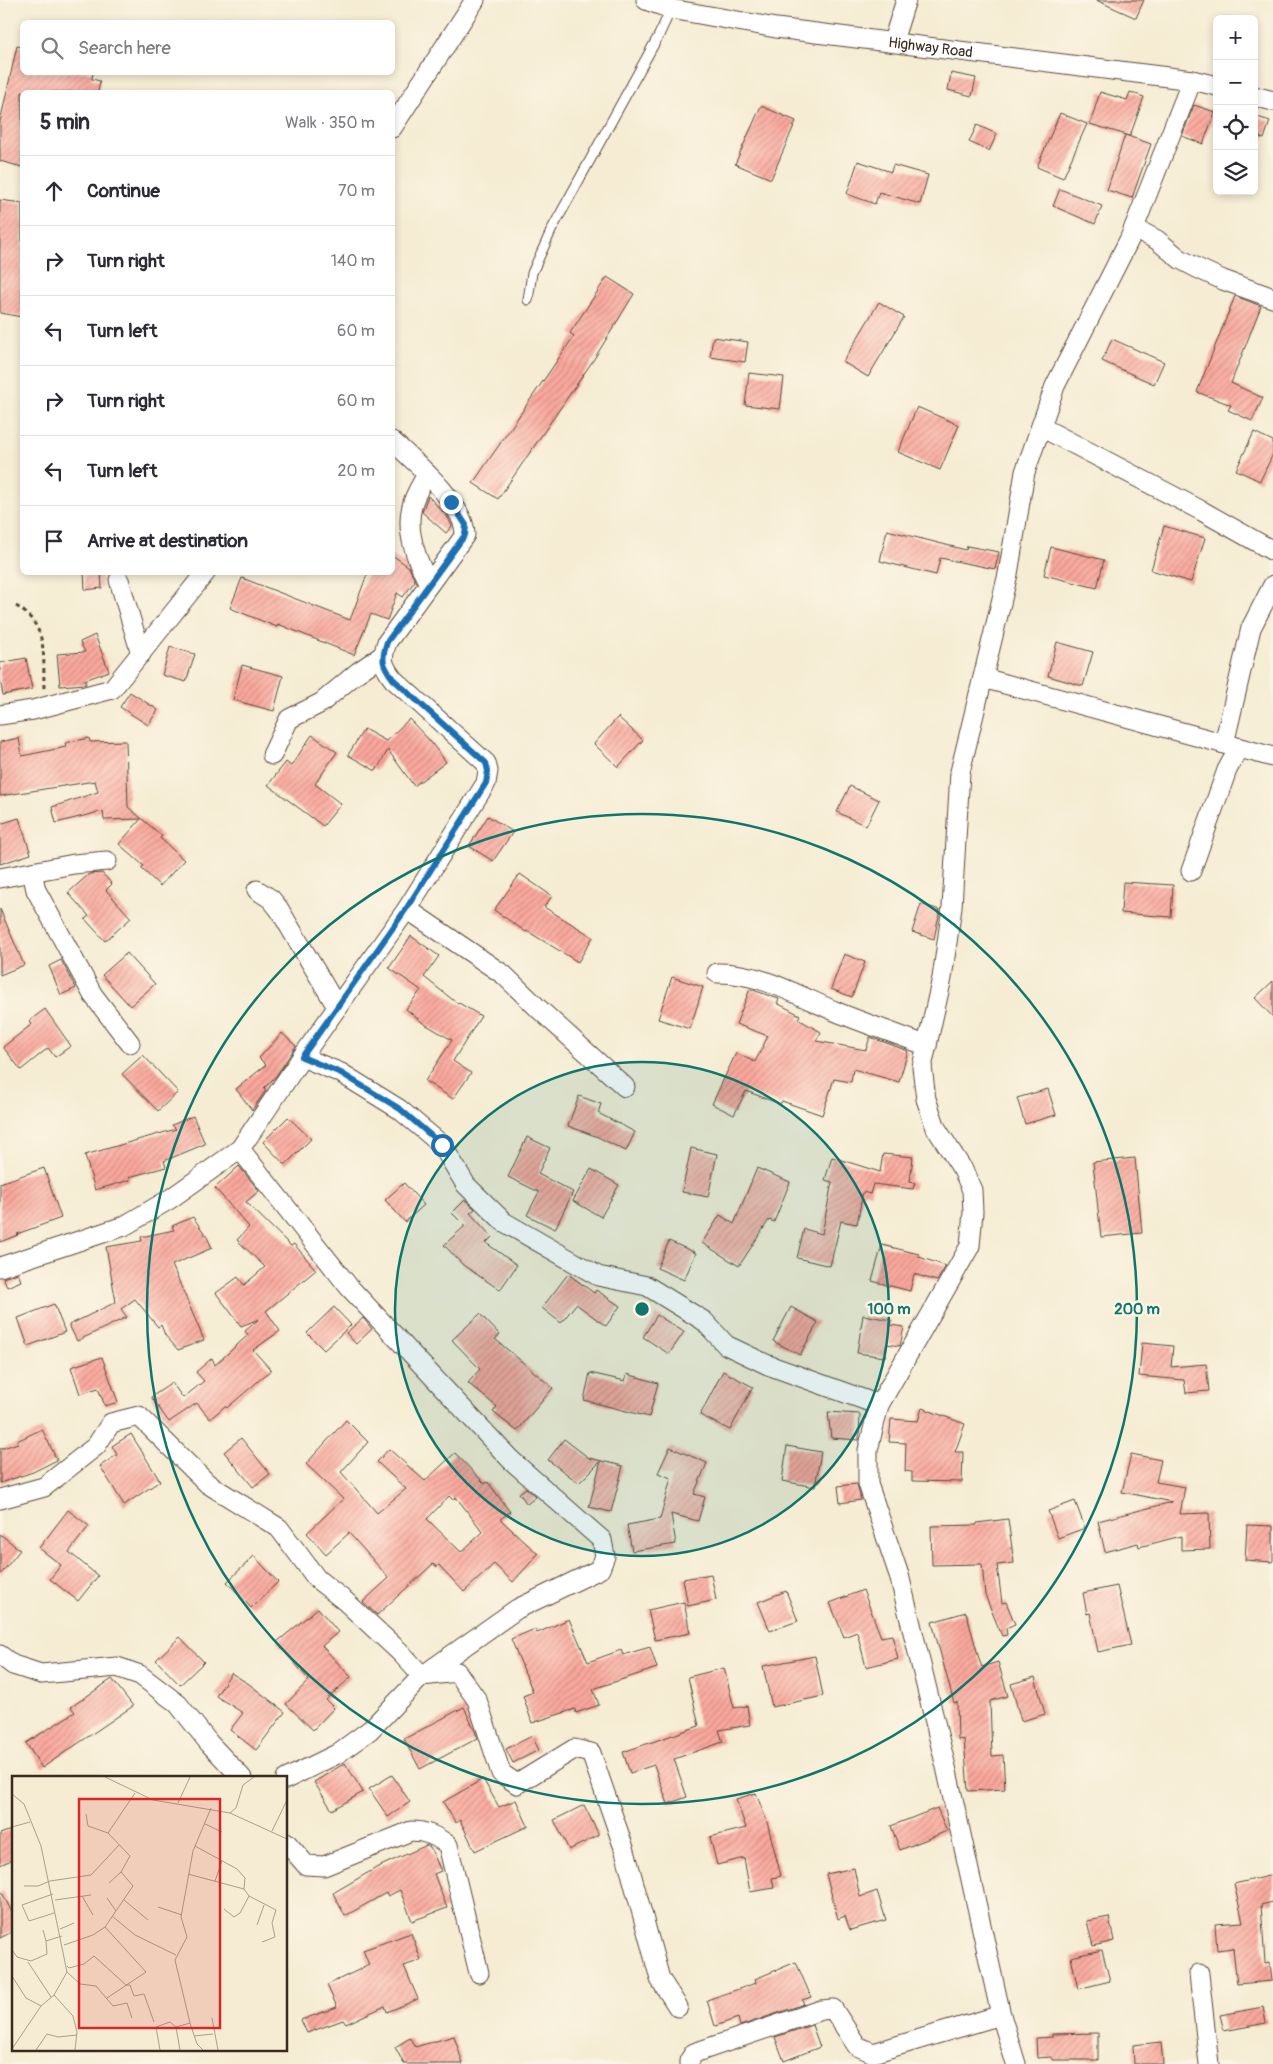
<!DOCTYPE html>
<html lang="en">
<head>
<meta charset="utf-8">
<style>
	body { margin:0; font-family:Pangolin,sans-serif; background:#f7f7f7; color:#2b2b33 }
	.controls { position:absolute; right:15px; top:15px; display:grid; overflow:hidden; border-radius:8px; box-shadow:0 2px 8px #0003 }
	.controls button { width:45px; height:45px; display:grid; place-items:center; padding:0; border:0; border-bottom:1px solid #e1e1e2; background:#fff; color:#2b2b33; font:25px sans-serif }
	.stop { position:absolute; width:15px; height:15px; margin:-11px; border:4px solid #1f6fb2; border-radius:50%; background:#fff }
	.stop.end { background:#1f6fb2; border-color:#fff; box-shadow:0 1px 5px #0008 }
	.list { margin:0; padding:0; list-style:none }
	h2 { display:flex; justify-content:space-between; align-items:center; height:65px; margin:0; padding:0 20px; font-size:21px }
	h2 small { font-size:16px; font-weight:400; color:#7c7c81 }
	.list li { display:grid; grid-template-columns:32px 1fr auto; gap:15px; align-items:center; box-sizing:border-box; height:70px; padding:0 20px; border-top:1px solid #e1e1e2 }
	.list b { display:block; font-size:19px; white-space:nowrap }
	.list em { font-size:16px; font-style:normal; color:#7c7c81 }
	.icon { flex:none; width:28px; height:28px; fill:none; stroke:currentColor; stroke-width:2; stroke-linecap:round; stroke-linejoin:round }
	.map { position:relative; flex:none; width:1273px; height:2064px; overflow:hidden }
	.search { position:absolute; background:#fff; box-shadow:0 2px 8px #0003; left:20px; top:20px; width:375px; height:55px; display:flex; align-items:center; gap:12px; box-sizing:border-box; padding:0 18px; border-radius:8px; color:#7c7c81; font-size:19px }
	.panel { position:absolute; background:#fff; box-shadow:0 2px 8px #0003; left:20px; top:90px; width:375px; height:485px; border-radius:8px }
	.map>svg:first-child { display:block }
	.building { fill:url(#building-hatch); fill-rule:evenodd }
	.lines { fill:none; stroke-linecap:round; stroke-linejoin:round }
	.lane-casing { stroke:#574739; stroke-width:11 }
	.street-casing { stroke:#574739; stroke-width:21 }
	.path { stroke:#574739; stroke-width:3; stroke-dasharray:4 4; stroke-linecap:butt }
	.lane { stroke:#fff; stroke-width:9 }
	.street { stroke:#fff; stroke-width:19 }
	.route { stroke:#1f6fb2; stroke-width:6 }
	.ring { fill:none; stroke:#0f766e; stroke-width:2.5 }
	.labels { text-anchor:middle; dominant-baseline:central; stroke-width:5; stroke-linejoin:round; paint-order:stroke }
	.street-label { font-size:15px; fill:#3b2a1e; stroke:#fcf5e5 }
	.inset-road { fill:none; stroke:#ab9e8b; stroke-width:1 }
	.view { fill:#d62828; fill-opacity:0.15; stroke:#d62828; stroke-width:2.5 }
	.inset-edge { fill:none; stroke:#3b2a1e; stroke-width:2.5 }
	.centre { fill:#0f766e; stroke:#fcf5e5; stroke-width:2.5 }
	.ring-label { font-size:15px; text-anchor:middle; font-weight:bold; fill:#0f766e; stroke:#fcf5e5; stroke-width:5; stroke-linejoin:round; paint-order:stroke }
</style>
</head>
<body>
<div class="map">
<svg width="1273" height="2064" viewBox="0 0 1273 2064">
	<defs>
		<pattern id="building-hatch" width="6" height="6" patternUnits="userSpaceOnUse" patternTransform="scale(1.25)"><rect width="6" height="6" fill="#fba89d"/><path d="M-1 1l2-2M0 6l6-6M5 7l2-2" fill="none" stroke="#cc897f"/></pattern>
	</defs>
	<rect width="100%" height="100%" fill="#fcf5e5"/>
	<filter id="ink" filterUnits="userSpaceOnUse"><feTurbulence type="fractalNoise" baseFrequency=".02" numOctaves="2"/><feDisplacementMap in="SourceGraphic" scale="10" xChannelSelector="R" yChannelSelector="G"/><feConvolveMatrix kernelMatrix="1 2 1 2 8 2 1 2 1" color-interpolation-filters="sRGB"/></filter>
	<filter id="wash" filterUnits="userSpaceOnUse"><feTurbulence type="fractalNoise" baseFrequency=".0096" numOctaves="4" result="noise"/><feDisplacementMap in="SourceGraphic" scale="20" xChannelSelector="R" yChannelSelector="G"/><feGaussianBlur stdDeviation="1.12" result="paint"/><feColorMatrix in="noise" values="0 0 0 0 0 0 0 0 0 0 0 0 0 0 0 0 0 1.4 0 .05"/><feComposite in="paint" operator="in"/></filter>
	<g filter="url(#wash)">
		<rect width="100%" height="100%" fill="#f5ecd3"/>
		<g id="blocks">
			<path class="building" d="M1096,0H1144L1136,18Z
				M17,46L22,47V72H93L92,79L100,81L98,92H22V167L0,161V122Z
				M951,73L976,78L972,96L948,90Z
				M1100,92L1127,100L1130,92L1144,97L1130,136L1090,124Z
				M1194,105L1215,112L1203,144L1182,136Z
				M761,106L796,121L771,179L735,164Z
				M1060,113L1087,124L1063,178L1037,167Z
				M1254,116L1270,121L1264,139L1254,135Z
				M977,125L997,134L989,151L969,142Z
				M1125,135L1151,144L1132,198L1107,190Z
				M858,161L891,172L893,165L928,175L920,204L879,192L875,204L847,194Z
				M1060,189L1102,206L1095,224L1053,206Z
				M0,200L22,203V317L0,313Z
				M607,277L634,294L594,359L498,499L473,483L574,336L570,333Z
				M1235,296L1261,306L1231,383L1263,398L1252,421L1228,410L1231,405L1197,392Z
				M879,302L904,317L868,377L843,362Z
				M713,337L748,342L745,362L710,357Z
				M1112,339L1164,362L1154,384L1102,361Z
				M749,373L784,377L780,409L745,405Z
				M917,407L959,425L940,470L898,452Z
				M1254,432L1273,441V454L1260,481L1236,470Z
				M428,496L447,516L452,526L446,533L422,512Z
				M1164,526L1205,538L1191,582L1151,570Z
				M887,530L966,550L967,546L999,552L995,569L940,558L936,575L880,561Z
				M1051,547L1104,560L1097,588L1044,575Z
				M392,555L409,567L415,581L403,597L397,593L387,620L371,614L354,655L278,624L277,627L230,608L242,578L350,620L368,572H392Z
				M84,572H101L102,588L85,590Z
				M95,635L109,671L85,680L86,684L60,686L57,654L85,652L80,642Z
				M1057,642L1093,652L1083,686L1048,676Z
				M170,647L195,654L186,682L162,675Z
				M26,658L32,689L3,695L0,680V663Z
				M242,665L283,676L274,711L233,700Z
				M130,692L158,710L148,725L120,707Z
				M618,717L643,740L618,767L594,744Z
				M409,719L430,741L446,762L414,786L388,750L376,771L348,755L364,729L386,741Z
				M312,735L337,752L315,784L341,804L323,826L268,785L286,762L291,766Z
				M19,738L22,756L66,747L65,743L89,738L90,742L126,741L128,807L162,836L160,838L184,860L160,886L141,868L144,866L119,844L141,819L104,820L103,811L56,823L52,807L98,792L95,781L0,796V742Z
				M850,786L879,800L866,826L837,812Z
				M488,816L513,832L493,861L469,846Z
				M19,818L31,854L0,864V824Z
				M102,873L112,884L106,890L131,918L105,941L85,919L89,916L68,893L89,874Z
				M520,874L552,896L544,907L593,937L578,962L527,931L526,932L494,910Z
				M1123,882L1173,885L1171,917L1121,913Z
				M921,904L940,910L934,939L912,932Z
				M0,909L24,965L0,975Z
				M411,936L439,956L424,977L458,1004L459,1003L481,1016L453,1061L471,1073L453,1099L425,1081L452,1040L423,1023L406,1009L421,990L389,968Z
				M127,953L155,984L130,1006L102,975Z
				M844,954L865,962L852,997L831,989Z
				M61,960L76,988L61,995L49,966Z
				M672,977L703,987L690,1029L658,1019Z
				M1273,981V1017L1255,998Z
				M750,989L779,999L777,1003L800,1015L798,1019L821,1032L816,1041L866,1050L870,1037L908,1051L899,1082L853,1069L851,1082L834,1079L822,1115L782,1101L780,1104L746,1091L734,1115L712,1104L736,1053L755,1062L768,1036L736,1024Z
				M45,1009L71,1046L55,1057L48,1048L21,1070L3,1047L32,1024L29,1021Z
				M282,1033L296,1046L276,1076L264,1088L266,1090L252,1110L236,1089L266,1065L259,1058Z
				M143,1055L178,1092L158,1111L122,1074Z
				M1048,1089L1056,1115L1025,1124L1017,1098Z
				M579,1096L601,1104L598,1113L635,1132L626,1151L598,1137L568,1126Z
				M193,1116L205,1144L164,1161L166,1167L129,1177L130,1180L95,1190L85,1155L176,1129L172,1125Z
				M288,1117L311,1139L285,1165L263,1142Z
				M527,1137L550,1148L538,1174L573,1192L555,1229L527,1215L539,1192L508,1177Z
				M691,1148L717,1154L708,1197L682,1192Z
				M883,1154L913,1157L910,1181L915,1183L913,1189L873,1184L870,1194L863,1192L857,1224L841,1221L830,1266L797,1258L804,1229L822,1234L832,1182L825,1180L832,1157L880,1172Z
				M1135,1158L1142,1233L1101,1237L1093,1162Z
				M239,1166L259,1191L246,1202L291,1246L294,1244L316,1270L266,1311L280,1331L253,1350L271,1370L227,1408L225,1406L210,1419L197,1403L169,1422L151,1397L172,1383L183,1398L204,1381L196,1372L212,1358L215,1365L248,1335L245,1331L259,1319L241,1326L216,1293L238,1277L244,1285L265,1267L237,1240L249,1227L215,1188Z
				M44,1168L61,1218L17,1234L18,1235L0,1242V1183Z
				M757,1168L790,1182L774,1222L769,1220L739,1266L702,1243L720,1215L734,1224Z
				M591,1169L619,1185L601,1217L573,1201Z
				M404,1183L424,1205L405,1222L385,1200Z
				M465,1200L475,1209L470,1213L492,1237L486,1243L517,1265L500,1290L463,1265L444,1245L465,1226L452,1213Z
				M193,1217L207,1237L212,1248L172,1265L204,1340L178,1350L165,1335L161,1325L158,1327L135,1299L121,1309L127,1317L77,1341L69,1325L116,1302L106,1247L142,1241L141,1237L174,1230L172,1226Z
				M669,1241L696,1253L684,1280L657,1268Z
				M882,1245L919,1254V1257L946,1266L937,1281L914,1274L910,1291L872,1281Z
				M18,1273L21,1281L7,1287L3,1278Z
				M568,1274L594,1293L596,1290L620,1306L606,1326L576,1304L561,1323L542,1308Z
				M54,1304L65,1332L28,1346L18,1318Z
				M334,1307L351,1325L324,1350L307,1333Z
				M791,1307L818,1322L800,1355L773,1341Z
				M480,1314L500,1335L495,1339L553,1388L517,1431L493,1412L497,1407L468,1383L480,1369L452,1340Z
				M657,1315L684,1332L669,1354L643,1337Z
				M863,1315L891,1320L890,1325L904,1327L900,1346L887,1344L885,1357L857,1353Z
				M363,1318L372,1329L356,1344L346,1333Z
				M1142,1343L1173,1346L1171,1367L1206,1364L1209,1391L1186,1393L1184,1380L1139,1376Z
				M102,1357L118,1402L105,1406L98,1388L80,1394L71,1367Z
				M723,1371L753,1387L730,1430L700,1415Z
				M590,1373L625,1381L627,1374L658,1383L649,1417L584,1400Z
				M922,1408L965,1424L955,1452H963L962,1482L912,1481V1472L905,1471L906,1443L889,1442L891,1419L918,1421Z
				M828,1412L860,1414L859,1440L831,1438Z
				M346,1420L368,1442L341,1472L377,1513L406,1489L377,1462L389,1449L425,1481L455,1453L485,1484L488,1482L510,1512L500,1519L538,1554L513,1582L494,1564L464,1592L439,1565L437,1567L433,1564L377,1615L363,1602L389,1578L349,1533L326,1554L307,1533L343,1499L306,1464ZM449,1496L453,1500L456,1497L483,1532L461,1552L427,1519Z
				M42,1429L57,1460L33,1472L0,1483V1449L18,1443L17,1441Z
				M131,1434L160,1481L124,1505L100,1466L117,1455L112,1446Z
				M241,1438L270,1474L253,1487L224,1452Z
				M564,1439L589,1458L623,1466L611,1512L589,1507L601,1461L579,1483L548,1460Z
				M787,1446L821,1452L815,1487L782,1481Z
				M670,1447L707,1463L694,1494L705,1497L698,1521L671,1514L676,1544L632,1551L627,1525L660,1519L671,1478L658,1473Z
				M1131,1454L1161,1460L1156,1482L1185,1487L1180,1514L1209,1513L1210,1549L1181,1550V1536L1139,1547L1138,1543L1105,1552L1098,1521L1172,1502L1122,1492Z
				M857,1484L861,1500L840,1503L838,1486Z
				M526,1488L536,1497L527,1504L519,1493Z
				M1075,1501L1085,1528L1058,1538L1048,1511Z
				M68,1510L89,1526L69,1552L98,1576L78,1601L50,1579L61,1565L39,1548Z
				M1008,1519L1014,1563L997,1565L1002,1603L1006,1602L1015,1624L1006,1628L1007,1635L1002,1636L985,1595L982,1564L932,1565L931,1526L977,1525V1523Z
				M1247,1525L1273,1526V1562L1245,1560Z
				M0,1534L20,1550L0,1575Z
				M254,1556L278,1582L251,1608L227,1582Z
				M711,1574L716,1600L688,1606L683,1579Z
				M1117,1586L1131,1645L1098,1652L1090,1613L1087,1614L1083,1593Z
				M863,1590L881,1637L892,1635L898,1659L866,1667L857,1632L844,1637L830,1603Z
				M786,1591L798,1621L770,1631L758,1602Z
				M684,1602L690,1633L655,1640L648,1610Z
				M318,1608L338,1632L322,1646L351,1677L326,1700L334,1708L313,1730L286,1704L309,1680L277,1642Z
				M966,1612L980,1662L982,1667L998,1662L1008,1696L990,1701L992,1756L1003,1755L1005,1789L968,1791L964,1739L958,1740L957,1702L954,1703L932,1622Z
				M569,1619L588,1662L621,1650L623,1655L650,1647L657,1668L593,1689L599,1705L576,1713L575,1709L532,1723L523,1696L533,1692L511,1639L535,1629L537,1633Z
				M180,1637L204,1662L180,1685L156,1660Z
				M815,1656L823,1696L772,1707L763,1666Z
				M724,1668L734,1708L747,1706L750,1725L719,1730L723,1742L674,1759L687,1797L668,1804L654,1765L630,1773L623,1752L699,1726L688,1677Z
				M231,1673L249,1684L285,1712L256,1750L230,1730L243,1713L216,1696Z
				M1035,1677L1045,1714L1021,1721L1011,1684Z
				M112,1679L133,1706L42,1768L26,1743L75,1712L71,1707Z
				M464,1707L478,1738L420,1769L404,1739Z
				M532,1736L539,1750L513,1763L506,1749Z
				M345,1763L363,1792L332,1810L314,1782Z
				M392,1775L410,1802L388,1817L369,1789Z
				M483,1779L499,1807L516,1800L528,1826L475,1851L460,1820L456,1823L443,1802Z
				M756,1793L767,1822L781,1876L772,1878L774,1888L750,1892L744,1858L717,1865L710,1837L746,1828L736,1799Z
				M584,1805L599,1835L569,1850L554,1820Z
				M937,1808L947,1831L900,1850L891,1826Z
				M14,1829V1859L0,1865V1834Z
				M427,1845L430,1847L441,1871L434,1874L447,1908L412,1921L400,1890L388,1896L386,1893L345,1916L333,1893L376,1868Z
				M854,1868L860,1897L877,1891L886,1920L850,1930L845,1916L838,1919L826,1874Z
				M1273,1875V1902L1261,1905L1265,1963L1270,1962L1272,1981L1237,1984L1233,1948L1217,1950L1215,1924L1243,1922L1234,1884Z
				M0,1889L14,1916V1931L0,1938Z
				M1109,1917L1114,1941L1093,1946L1087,1921Z
				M411,1933L421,1960L404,1966L418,1999L387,2012L385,2006L346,2024L343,2020L307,2033L301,2020L337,2007L327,1985L369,1965L363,1950Z
				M1102,1950L1110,1981L1078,1989L1071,1957Z
				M796,1962L811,1997L802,2000L804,2004L740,2026L738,2018L715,2026L707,2000L756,1983L755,1979Z
				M1263,2007L1266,2023L1224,2031L1220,2015Z
				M812,2025L820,2047L784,2061L775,2037Z
				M1098,2033V2060H1052V2057L1037,2058L1036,2038L1052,2037V2034Z
				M454,2036L463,2064H404L395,2047L410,2038L415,2047Z
				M1161,2042L1163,2064H1134L1133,2045Z"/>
		</g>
	</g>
	<g filter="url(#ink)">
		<use href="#blocks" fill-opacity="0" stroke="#574739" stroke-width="1"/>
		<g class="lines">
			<defs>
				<path id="lane" d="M528,300L532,273L552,229L659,35L671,9"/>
				<g id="street">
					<path id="s1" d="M646,0L671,9L776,28L1192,80L1217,86"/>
					<path d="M893,41L906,0"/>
					<path d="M1254,96L1273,101"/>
					<path d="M392,128L475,0"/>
					<path d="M1134,228L1157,240L1180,259L1197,268L1223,280L1273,298"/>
					<path d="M1041,427L1202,511L1273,551"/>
					<path d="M427,474C422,484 414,495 412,506C405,532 417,561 429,584"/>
					<path d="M119,580L141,654"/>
					<path d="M983,678L1273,757"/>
					<path d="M0,715L33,710L112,689L206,572"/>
					<path d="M1224,744L1251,628L1273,585"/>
					<path d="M272,755L289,719L321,703L358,672L383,655"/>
					<path d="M1191,871L1227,770L1239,748"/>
					<path d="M32,872L36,890L93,995L130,1043"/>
					<path d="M0,878L74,864L107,861"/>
					<path d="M257,890L271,899L279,909L337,1007"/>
					<path d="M407,909L504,975L540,1010L625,1087"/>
					<path d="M717,973C759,972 799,996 837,1012C866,1024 897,1034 927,1046"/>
					<path d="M302,1057L341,1073L399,1109L442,1145L466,1185L504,1222L598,1276L647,1286L704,1321L726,1345L768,1365L879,1405"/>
					<path d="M240,1149L349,1287L511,1460L602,1540L605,1556L600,1569L517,1609L422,1676L370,1730L337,1754L286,1779"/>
					<path d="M0,1267L124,1226L170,1199L240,1149L302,1057L407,909L486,783L488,771L486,763L393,679C382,664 381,660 387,642L465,535C466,505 414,461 392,441"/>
					<path d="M0,1499L44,1487L96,1446L111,1423L139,1416L208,1484L279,1528L317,1579L345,1601L401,1653L422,1676L457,1672L477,1700L501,1773L517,1784L574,1749L591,1753L625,1851L660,1979L678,2007"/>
					<path d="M0,1655L13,1665L41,1674L117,1667L140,1675L178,1704L209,1743L242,1778"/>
					<path d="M286,1842L306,1865L324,1866L411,1831C426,1831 436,1836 448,1845L479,1973"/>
					<path d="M1199,1974L1209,2064"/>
					<path d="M689,2064V2061L694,2053L821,2010L833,2009L857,2046L873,2053L1001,2015"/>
					<path d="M1016,2064L1001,2015L946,1767L899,1575L868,1484V1450L879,1405L970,1246L973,1212L972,1190L963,1170L936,1128L926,1099L922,1067L942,978L952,907L960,772L1008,574L1025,472L1055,386L1130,238L1192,80"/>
				</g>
			</defs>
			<use href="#lane" class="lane-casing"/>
			<use href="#street" class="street-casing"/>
			<path class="path" d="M16,606C49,626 43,656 44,690"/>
			<use href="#lane" class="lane"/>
			<use href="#street" class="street"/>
		</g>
	</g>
	<g class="lines" filter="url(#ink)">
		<path class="route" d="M442,1145L400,1109L341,1073L302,1057L406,909L486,783L488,771L486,763L393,679C382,664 381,660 387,642L465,535L466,525L451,502"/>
	</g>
	<circle cx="642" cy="1309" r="247" fill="#0f766e" fill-opacity=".12"/>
	<g class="ring">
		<circle cx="642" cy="1309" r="247"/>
		<circle cx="642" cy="1309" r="495"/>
	</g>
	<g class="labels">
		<g class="street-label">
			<text stroke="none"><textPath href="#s1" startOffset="289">Highway Road</textPath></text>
		</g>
	</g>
	<g transform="translate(12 1776)">
		<rect width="275" height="275" fill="#f5ecd3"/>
		<path class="inset-road" d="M93,1L141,24L218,37L275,63M0,18L12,28L29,70L55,196L42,219L29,230L14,222L0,200M166,27L178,1M218,37L224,32L231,9L242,1M193,48L210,56M0,51L18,46M260,55L275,24M96,57L123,17M183,70L225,93L233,102L232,113M176,98L232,113L237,120L264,134L260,147L263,161L250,166M203,105L210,85M97,107L109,96M12,110H26L38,105L79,99L107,69M41,118L10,129L17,145L42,137M70,120L81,139M95,122L104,135M43,124L79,119M112,124L136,144M146,131L170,139M212,133L222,141L228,137L237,120M100,140L123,159L164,179M245,149L252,129M93,151L134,196L95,222M48,153L62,147M31,154L34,165L50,160M52,169L81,159L93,151L121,110L109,96L118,80L96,57L76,50L74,38M0,174L5,181L19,185L35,178L34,165M16,186L39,221M55,190L57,192L72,188L82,180L114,209H118L122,220L132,218L142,246M55,196L68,208L84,210L101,230L115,227L120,242M42,219L61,240L65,256L63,274M200,242L206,274M164,251L168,274M182,260L201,258M0,273L29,230M24,274L35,258L46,261L65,259M148,274L144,251L158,246L164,251L178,247M191,274L185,268L178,247L163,184L175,161L169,141L181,75L199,32"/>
		<path class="view" d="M67,23H208V252H67Z"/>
		<rect width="275" height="275" class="inset-edge"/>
	</g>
	<circle cx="642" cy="1309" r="8" class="centre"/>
	<g class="ring-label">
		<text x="889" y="1314">100 m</text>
		<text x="1137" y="1314">200 m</text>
	</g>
</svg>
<div class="controls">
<button>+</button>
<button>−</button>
<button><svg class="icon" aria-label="locate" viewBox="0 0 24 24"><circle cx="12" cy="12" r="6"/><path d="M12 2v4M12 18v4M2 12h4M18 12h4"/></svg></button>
<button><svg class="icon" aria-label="layers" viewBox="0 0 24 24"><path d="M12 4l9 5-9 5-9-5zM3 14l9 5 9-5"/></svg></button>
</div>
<div class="stop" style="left:442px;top:1145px"></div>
<div class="stop end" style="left:451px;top:502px"></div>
<div class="search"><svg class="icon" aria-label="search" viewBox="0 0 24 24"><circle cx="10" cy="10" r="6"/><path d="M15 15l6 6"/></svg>Search here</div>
<section class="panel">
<h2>5 min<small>Walk · 350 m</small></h2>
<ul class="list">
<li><svg class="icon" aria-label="ahead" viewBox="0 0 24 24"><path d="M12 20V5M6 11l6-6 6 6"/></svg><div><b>Continue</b></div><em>70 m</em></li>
<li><svg class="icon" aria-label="right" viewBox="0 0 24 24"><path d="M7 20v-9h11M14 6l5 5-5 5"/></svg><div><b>Turn right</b></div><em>140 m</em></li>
<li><svg class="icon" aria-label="left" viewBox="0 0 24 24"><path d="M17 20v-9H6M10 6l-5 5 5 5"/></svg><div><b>Turn left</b></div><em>60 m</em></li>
<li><svg class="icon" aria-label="right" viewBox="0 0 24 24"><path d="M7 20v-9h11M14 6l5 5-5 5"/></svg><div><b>Turn right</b></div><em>60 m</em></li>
<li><svg class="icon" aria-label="left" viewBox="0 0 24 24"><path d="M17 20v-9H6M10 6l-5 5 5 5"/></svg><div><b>Turn left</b></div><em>20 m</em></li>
<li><svg class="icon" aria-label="arrive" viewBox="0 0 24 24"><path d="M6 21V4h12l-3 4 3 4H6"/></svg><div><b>Arrive at destination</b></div></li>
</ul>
</section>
</div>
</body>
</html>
